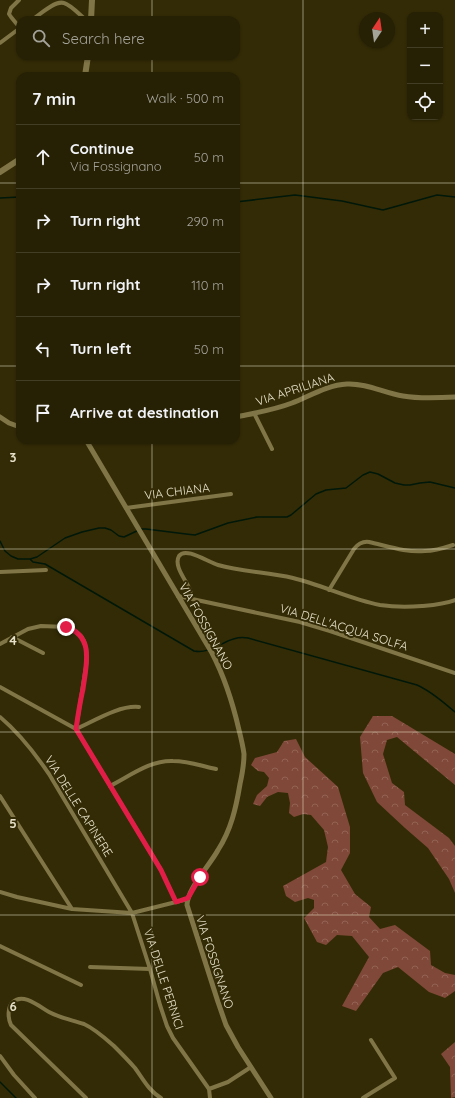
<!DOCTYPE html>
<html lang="en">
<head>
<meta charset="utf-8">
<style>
	body { margin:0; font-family:Quicksand,sans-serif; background:#2e280e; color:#f1f3f6 }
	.controls { position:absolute; right:12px; top:12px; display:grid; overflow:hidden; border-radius:8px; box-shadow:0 1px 3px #0004 }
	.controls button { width:36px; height:36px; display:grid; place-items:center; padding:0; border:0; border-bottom:1px solid #423e26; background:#262004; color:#f1f3f6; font:20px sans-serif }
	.compass { position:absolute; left:359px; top:12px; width:36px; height:36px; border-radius:50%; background:#262004; box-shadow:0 1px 3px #0004; rotate:13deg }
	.stop { position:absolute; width:12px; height:12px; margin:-9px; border:3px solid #e11d48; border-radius:50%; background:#fff }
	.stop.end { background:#e11d48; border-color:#fff; box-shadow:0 1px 4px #0008 }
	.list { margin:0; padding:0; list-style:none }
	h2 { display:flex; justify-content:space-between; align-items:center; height:52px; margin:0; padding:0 16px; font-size:17px }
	h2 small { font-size:13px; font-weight:400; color:#a4a39a }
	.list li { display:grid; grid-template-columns:26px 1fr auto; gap:12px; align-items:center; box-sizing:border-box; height:64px; padding:0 16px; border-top:1px solid #423e26 }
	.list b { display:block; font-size:15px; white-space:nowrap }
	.list p { margin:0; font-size:13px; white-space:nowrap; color:#a4a39a }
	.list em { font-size:13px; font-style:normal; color:#a4a39a }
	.icon { flex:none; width:22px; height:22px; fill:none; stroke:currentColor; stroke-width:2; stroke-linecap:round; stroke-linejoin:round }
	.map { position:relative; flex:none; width:455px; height:1098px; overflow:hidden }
	.search { position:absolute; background:#262004; box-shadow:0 1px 3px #0004; left:16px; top:16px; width:224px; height:44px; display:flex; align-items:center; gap:10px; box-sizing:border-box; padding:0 14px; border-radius:12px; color:#a4a39a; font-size:15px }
	.panel { position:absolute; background:#262004; box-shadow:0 1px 3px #0004; left:16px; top:72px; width:224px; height:372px; border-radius:12px }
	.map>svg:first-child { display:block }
	.forest { fill:url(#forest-crowns) }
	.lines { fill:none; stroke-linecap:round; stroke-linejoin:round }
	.stream { stroke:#001809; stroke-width:1.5 }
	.minor { stroke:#807547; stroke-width:4 }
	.tertiary { stroke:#807547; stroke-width:5 }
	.secondary { stroke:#807547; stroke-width:6 }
	.route { stroke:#e11d48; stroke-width:5 }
	.grid { fill:none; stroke:#e7e1c9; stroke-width:1; stroke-opacity:0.55 }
	.labels { text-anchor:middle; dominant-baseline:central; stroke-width:4; stroke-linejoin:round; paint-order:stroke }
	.street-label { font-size:12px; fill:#e7e1c9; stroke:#332b06 }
	.grid-label { font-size:13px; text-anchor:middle; font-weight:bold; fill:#e7e1c9; stroke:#332b06; stroke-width:4; stroke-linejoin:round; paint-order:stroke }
</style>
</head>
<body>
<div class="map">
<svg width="455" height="1098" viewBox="0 0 455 1098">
	<defs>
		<pattern id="forest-crowns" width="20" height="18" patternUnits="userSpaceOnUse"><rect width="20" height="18" fill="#804838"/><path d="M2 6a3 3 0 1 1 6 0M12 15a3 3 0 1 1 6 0" fill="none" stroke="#926253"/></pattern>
	</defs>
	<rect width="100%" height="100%" fill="#332b06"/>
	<path class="forest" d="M373,716H392L455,754V785L397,737L387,740L383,754L392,783L404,792L405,805L449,838L455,846V893L449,879L428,848L405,828L377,802L363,773L360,737Z
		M296,739L305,757L338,787L350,827V853L341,870L355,894L371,907L369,917L380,929L395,925L430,951L431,965L445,973L455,975V991L445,998L429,992L398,967L383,973L356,1011L342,1006L369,957L352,936L337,935L326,945L317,942L304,918L314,908V900L308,898L295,902L286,896L283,886L326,862L328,847L324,830L311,815L303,814L294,817L289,813L290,803L288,793L278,792L267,797L260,806L253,804L257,795L267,786L269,778L264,772L258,771L251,765L255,758L277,752L284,741Z
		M455,1042V1097L451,1098L450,1067L441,1054Z"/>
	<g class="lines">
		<path class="stream" d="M0,198L20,197
			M236,202L295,195L342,201L383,210L437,195L455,197
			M0,541L5,551L11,556L18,559H30L37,557L65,538L82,532L99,528H105L111,530L119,536L124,537L141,529H146L186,534L195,535L228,523L257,517H287L291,515L316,494L326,490L346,488L363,475L370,472L378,474L395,483L404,485H410L420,483L430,482L455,488
			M30,559L33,562L45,564L194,651C214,655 227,634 248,638L417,685C431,691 443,702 455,712
			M0,1082L16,1098"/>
		<path class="minor" d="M19,0L11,8L9,14L11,17L20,28
			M32,20C39,15 55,0 64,3C71,5 80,15 86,20
			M0,43L20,28
			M254,413L272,449
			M126,508L231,494
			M0,572L46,570
			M329,590L354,549C358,544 362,541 369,542C387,546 407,553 425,551C435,551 444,548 453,545
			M178,596L300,622L330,631L455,673
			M190,599C190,596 191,593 190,590C187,581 173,566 179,556C186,546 209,563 218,565C242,572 268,572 293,578C322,585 350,599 380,605C394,607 408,607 422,606C433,605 445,604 455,600
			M12,637L43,653
			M0,644L28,629L41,626L66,627L72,629L81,636L84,641L86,648L87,660L76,729
			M0,687L76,729L161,870L176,902
			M0,717C18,732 36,755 49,774L132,913L150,969L160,1005L167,1026L173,1038L209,1089
			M76,729C94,721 119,705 139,707
			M110,786C130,776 150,760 173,761C188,761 202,766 216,769
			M0,796L72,909
			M0,892L17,897L72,909L132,913L188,899
			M0,946L81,985
			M90,967L150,969
			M0,1056L14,1075L35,1098
			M86,1098L11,1025C8,1019 7,1007 13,1002C23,992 40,1007 49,1012C60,1018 72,1020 84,1024C95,1029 105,1038 114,1046C121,1053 128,1060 135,1068C143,1079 149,1091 161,1098
			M210,1098L209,1089L228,1082L251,1067
			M363,1098L395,1078L371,1040"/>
		<path class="tertiary" d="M0,417L9,423L20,427
			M236,417C255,413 274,410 292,403C310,396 327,385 347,384C367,383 384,393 403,396C420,399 438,398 455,397
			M86,440L212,653C225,678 233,704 239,730C241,738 243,746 244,754C244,764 242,775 240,784C236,808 231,830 218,850C210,865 187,889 187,905L218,1002L226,1025L238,1047L271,1098"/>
		<path class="secondary" d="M91,20L92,0
			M85,76L88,56
			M0,172L20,159"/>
	</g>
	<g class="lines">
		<path class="route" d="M66,627C95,636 86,666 83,689C80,702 78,715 76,729L161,870L176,902L188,898L200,877"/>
	</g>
	<path class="grid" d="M152,0V20M303,0V1098M152,56V76M0,183H20M236,183H455M0,366H20M236,366H455M152,440V1098M0,549H455M0,732H455M0,915H455"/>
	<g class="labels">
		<g class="street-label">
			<text transform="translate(295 389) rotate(-18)">VIA APRILIANA</text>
			<text transform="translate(177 491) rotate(-7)">VIA CHIANA</text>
			<text transform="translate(206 626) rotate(61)">VIA FOSSIGNANO</text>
			<text transform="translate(344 627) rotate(17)">VIA DELL'ACQUA SOLFA</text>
			<text transform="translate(79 806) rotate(58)">VIA DELLE CAPINERE</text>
			<text transform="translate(215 962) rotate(72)">VIA FOSSIGNANO</text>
			<text transform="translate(164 979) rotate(72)">VIA DELLE PERNICI</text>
		</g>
	</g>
	<g class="grid-label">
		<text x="13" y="462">3</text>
		<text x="13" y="645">4</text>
		<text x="13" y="828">5</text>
		<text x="13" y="1011">6</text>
	</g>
</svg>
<div class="controls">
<button>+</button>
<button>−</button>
<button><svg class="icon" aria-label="locate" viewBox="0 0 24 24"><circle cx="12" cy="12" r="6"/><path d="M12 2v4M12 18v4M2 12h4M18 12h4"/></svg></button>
</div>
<svg class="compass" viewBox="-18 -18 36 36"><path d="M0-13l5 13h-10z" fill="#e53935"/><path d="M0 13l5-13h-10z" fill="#a4a39a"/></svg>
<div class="stop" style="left:200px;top:877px"></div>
<div class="stop end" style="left:66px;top:627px"></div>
<div class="search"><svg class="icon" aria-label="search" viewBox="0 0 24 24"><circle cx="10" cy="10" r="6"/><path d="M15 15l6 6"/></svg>Search here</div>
<section class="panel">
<h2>7 min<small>Walk · 500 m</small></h2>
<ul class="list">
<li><svg class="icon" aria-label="ahead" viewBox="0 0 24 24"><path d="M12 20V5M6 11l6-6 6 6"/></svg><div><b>Continue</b><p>Via Fossignano</p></div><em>50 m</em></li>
<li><svg class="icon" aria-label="right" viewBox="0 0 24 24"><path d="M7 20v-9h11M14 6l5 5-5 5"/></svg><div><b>Turn right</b></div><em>290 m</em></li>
<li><svg class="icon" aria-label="right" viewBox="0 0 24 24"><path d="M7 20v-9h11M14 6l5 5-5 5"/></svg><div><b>Turn right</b></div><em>110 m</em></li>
<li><svg class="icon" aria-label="left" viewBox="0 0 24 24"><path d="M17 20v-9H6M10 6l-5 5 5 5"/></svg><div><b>Turn left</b></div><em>50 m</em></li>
<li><svg class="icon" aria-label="arrive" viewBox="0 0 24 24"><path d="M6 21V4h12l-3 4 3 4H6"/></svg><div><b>Arrive at destination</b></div></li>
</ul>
</section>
</div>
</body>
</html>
